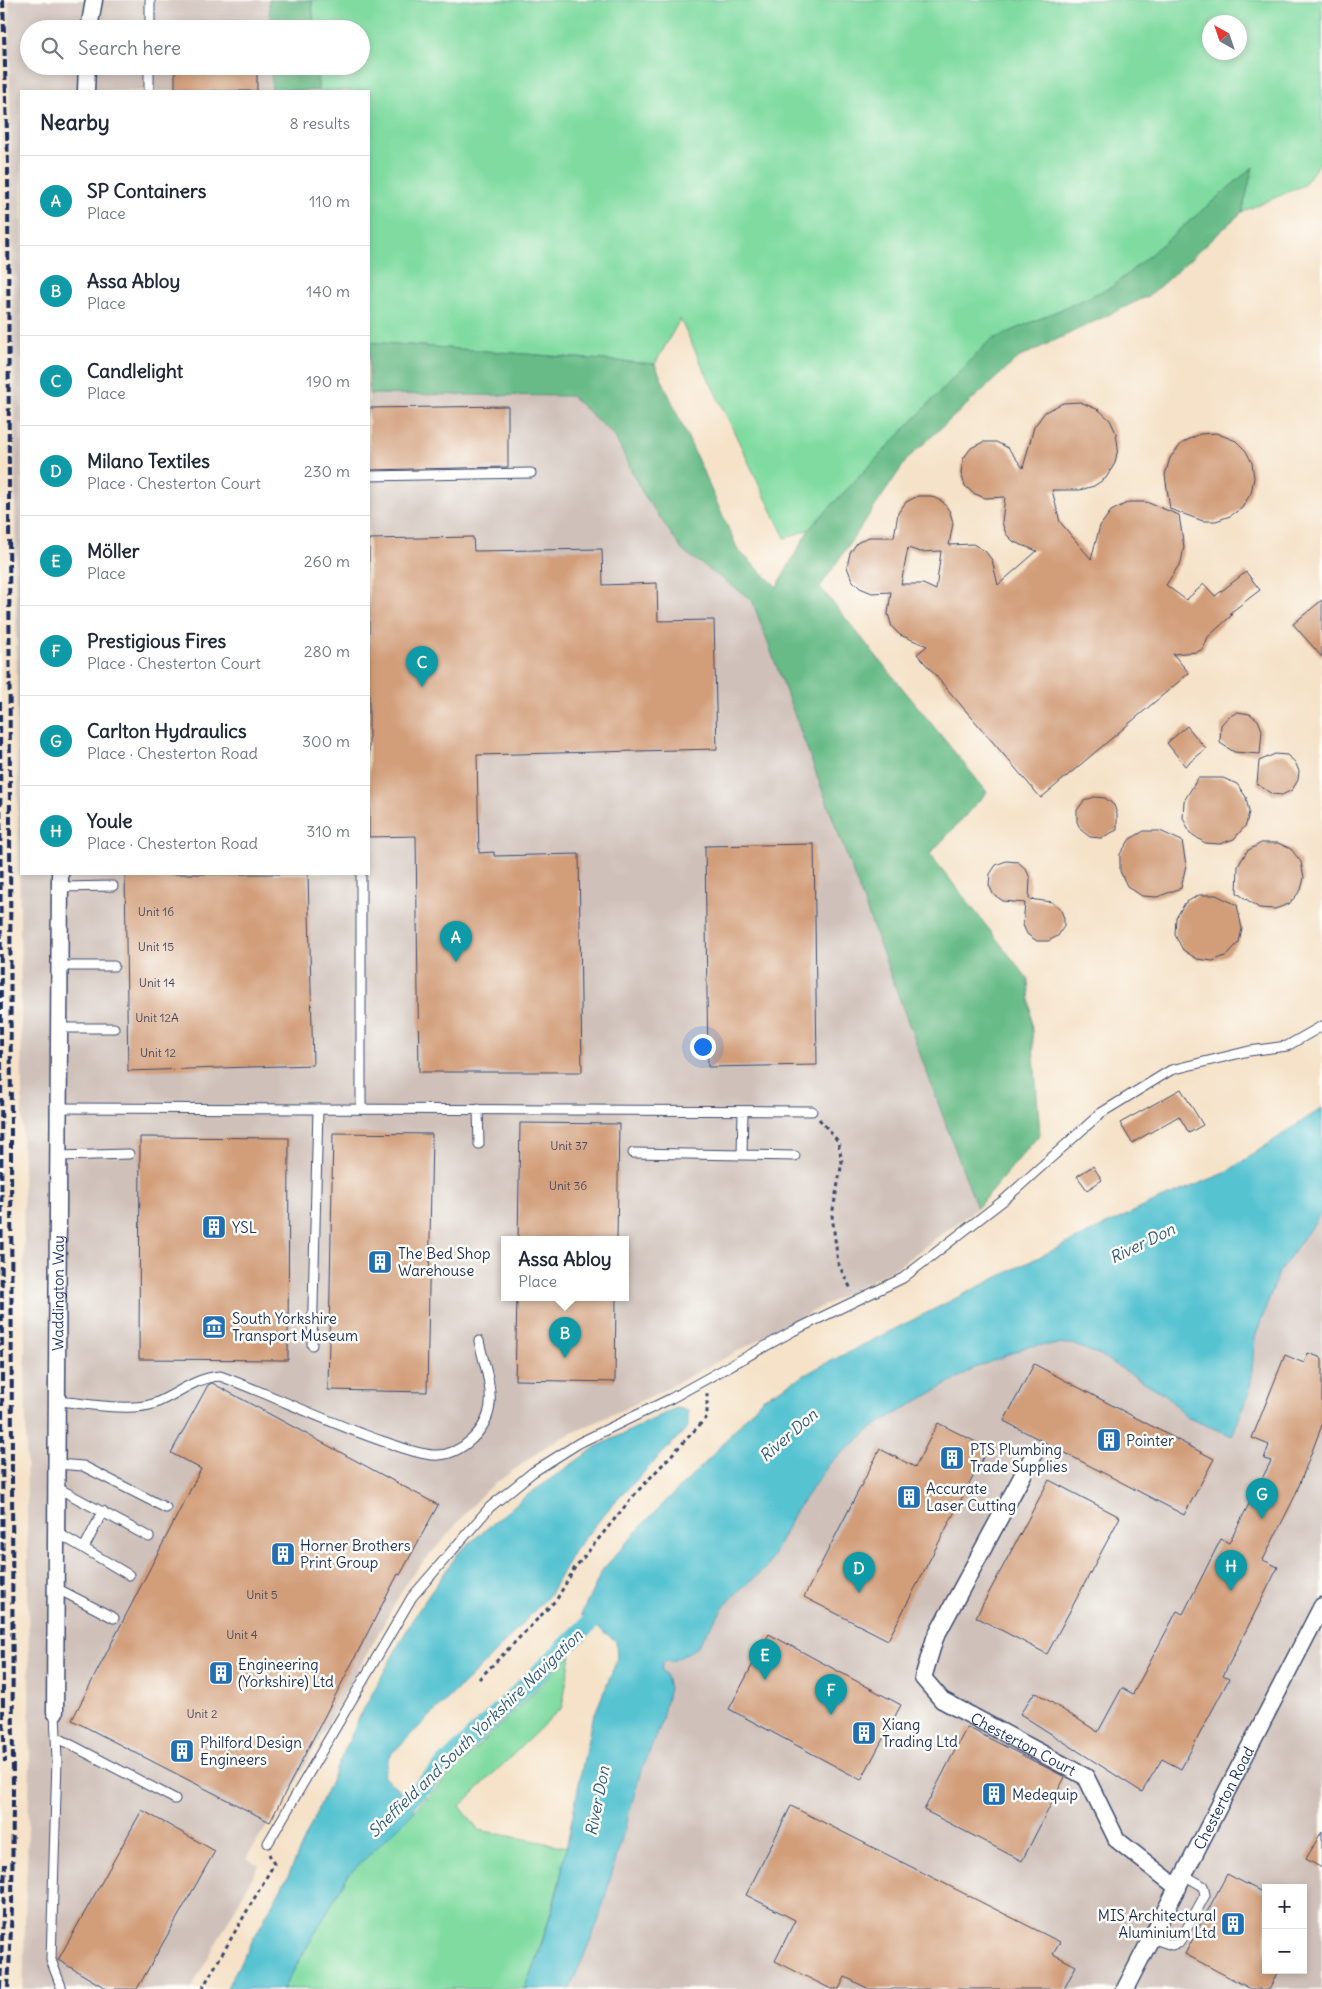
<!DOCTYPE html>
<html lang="en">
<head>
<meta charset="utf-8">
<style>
	body { margin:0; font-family:Delius,sans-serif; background:#f6f6f7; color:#1f2937 }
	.controls { position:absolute; right:15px; bottom:15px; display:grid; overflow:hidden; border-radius:0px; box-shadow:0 2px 8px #0003 }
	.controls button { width:45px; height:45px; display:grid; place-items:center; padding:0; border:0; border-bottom:1px solid #e0e1e3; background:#fff; color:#1f2937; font:25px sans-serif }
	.compass { position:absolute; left:1202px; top:15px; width:45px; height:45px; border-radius:50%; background:#fff; box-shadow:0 2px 8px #0003; rotate:320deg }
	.you { position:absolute; left:702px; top:1046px; width:18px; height:18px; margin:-12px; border:4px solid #fff; border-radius:50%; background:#1a73e8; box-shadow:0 0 0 8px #1a73e833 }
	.badge { display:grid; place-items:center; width:32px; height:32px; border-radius:50%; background:#1f6fb2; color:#fff; font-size:16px; font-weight:700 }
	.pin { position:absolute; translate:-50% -41px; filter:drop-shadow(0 1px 2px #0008) }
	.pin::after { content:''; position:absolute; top:26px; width:18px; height:15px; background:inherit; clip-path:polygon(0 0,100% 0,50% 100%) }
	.popup { position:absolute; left:501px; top:1236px; width:128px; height:65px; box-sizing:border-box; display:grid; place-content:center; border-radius:0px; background:#fff; filter:drop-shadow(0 1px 4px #0005); font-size:16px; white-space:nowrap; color:#747a83 }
	.popup b { font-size:19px; color:#1f2937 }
	.popup::after { content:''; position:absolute; left:50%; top:100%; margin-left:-10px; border:10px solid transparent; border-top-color:#fff }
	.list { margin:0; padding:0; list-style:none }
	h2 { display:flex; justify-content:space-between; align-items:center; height:65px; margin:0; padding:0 20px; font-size:21px }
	h2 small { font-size:16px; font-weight:400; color:#747a83 }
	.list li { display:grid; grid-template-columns:32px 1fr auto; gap:15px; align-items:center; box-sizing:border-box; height:90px; padding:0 20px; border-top:1px solid #e0e1e3 }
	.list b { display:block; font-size:19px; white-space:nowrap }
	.list p { margin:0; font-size:16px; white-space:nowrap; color:#747a83 }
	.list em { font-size:16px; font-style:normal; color:#747a83 }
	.icon { flex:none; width:28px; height:28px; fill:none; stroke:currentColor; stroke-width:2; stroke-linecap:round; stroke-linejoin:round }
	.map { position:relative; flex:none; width:1322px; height:1989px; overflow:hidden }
	.search { position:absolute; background:#fff; box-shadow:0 2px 8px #0003; left:20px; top:20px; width:350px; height:55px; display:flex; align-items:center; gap:12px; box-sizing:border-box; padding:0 18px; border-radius:28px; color:#747a83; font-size:19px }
	.panel { position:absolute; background:#fff; box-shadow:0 2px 8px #0003; left:20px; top:90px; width:350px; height:785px; border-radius:0px }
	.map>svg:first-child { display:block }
	.industrial { fill:#cfc1ba; fill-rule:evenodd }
	.green { fill:#80dba1; stroke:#4e8580; fill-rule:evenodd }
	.forest { fill:#68bb87; stroke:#427572 }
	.water { fill:#57c3d1; stroke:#397998 }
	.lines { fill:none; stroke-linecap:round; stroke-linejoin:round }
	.canal { stroke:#57c3d1; stroke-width:18 }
	.building { fill:#d29e7a; fill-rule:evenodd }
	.service-casing { stroke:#3c4a6e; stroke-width:11 }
	.minor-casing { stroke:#3c4a6e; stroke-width:19 }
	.path { stroke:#3c4a6e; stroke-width:3; stroke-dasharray:4 4; stroke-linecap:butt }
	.service { stroke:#fff; stroke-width:9 }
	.minor { stroke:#fff; stroke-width:16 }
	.rail { stroke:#1b2f5e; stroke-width:4; stroke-dasharray:8 4; stroke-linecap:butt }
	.labels { text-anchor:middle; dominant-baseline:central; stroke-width:5; stroke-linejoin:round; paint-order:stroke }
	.number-label { font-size:12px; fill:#494b65 }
	.poi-label { font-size:15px; fill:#1b2f5e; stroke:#fdfcf7; text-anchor:start }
	.street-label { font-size:15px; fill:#1b2f5e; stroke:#fdfcf7 }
	.water-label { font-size:16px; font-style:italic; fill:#2d5b80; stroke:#fdfcf7 }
</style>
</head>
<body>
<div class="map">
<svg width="1322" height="1989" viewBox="0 0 1322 1989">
	<rect width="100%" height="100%" fill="#fdfcf7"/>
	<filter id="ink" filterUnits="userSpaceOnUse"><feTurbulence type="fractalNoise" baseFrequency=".02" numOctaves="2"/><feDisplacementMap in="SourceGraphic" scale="10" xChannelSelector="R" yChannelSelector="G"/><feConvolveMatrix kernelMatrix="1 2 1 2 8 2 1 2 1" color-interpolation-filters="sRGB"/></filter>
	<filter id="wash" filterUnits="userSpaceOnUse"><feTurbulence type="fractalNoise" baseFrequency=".0096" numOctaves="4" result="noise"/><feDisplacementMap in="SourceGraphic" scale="20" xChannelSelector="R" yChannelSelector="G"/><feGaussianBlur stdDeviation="1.12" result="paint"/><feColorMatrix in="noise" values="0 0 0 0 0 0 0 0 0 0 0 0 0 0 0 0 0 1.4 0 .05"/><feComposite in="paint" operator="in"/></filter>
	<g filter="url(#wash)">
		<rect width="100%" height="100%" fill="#f5e2c8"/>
		<path class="industrial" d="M9,0H269L270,29H29V66H271L272,91H21V874H369V394L571,396L614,435L642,492L683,551L752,600L977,1208L897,1267L660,1392L551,1443L485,1491L408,1580L294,1785L246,1858L259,1865L191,1989H23L30,1763ZM505,1239H625V1297H505Z
			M1322,1212V1989H570L598,1922L641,1771L660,1727L666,1676L661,1668L664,1661L696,1648L729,1600L768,1566L794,1513L830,1463L875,1425L975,1368L1029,1346L1072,1344L1100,1355L1166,1395L1186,1417L1250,1389L1255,1338L1279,1272ZM1266,1888H1303V1970H1266Z"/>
		<path class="green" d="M312,0H1322V159L1304,185L1242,212L1253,167L1112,287L989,341L809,529L785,538L680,319L655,364L369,342V91H318L317,66H361V29H314ZM1210,22H1240V52H1210Z
			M571,1655L562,1707L460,1806L478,1830L567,1847C557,1896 543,1943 524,1989H283L348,1875Z"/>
		<path class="forest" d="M269,0H312L314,29H270Z
			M271,66H317L318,91H272Z
			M1253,167L1242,212L1150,295L1018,358L908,458L820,587L987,792L930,854L1028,979L1040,1134L977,1208L752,600L683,551L642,492L614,435L571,396L369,394V342L655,364L738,550L777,587L809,529L989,341L1112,287Z"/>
		<path class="water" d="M1322,1108V1212L1279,1272L1255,1338L1250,1389L1232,1436L1186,1417L1166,1395L1099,1355L1072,1344L1029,1346L975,1368L876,1425L830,1463L794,1513L768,1566L729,1600L696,1648L671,1662L664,1661L661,1668L666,1676L669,1688L660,1727L641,1771L598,1922L570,1989H524L539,1953L558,1890L591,1723L617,1660L616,1641L581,1615L603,1569L649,1518L710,1458L762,1399L821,1366L1012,1270L1156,1201L1225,1173Z
			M676,1408L688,1411V1427L611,1506L574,1551L550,1594L489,1659L389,1756L383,1776L398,1789L415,1811L348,1875L283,1989H226L289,1874L360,1716L415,1615L459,1552L522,1499L596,1447Z"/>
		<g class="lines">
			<path class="canal" d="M390,1818L607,1606"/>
		</g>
		<g id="blocks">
			<path class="building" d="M175,66H257V91H175Z
				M1080,402L1099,410L1110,420L1116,433L1118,448L1115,463L1106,478L1094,486L1080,490H1052L1060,522L1091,559L1100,526L1111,511L1129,502H1146L1179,515L1184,547L1181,562L1166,585L1186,600L1204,584L1215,596L1246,572L1260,590L1230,613L1232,615L1208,637L1203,649L1197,652L1173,654L1189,673L1041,798L917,654L927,646L900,635L892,627L888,614L891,592L872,593L860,588L852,580L847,567L850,553L857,543L869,537H894L898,513L906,502L918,496H931L943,502L950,512L953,523L949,545L973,544L985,551L992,560L998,585L1037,551L1014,542L1006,534L1002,522L1005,497L985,498L973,493L965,486L961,473L963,459L971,448L983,442H996L1008,448L1023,468L1034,427L1045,412L1063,403ZM908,548L920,552L941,551L936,590L923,584H901Z
				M508,406V467L369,470V408Z
				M1216,433L1236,441L1246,451L1252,463L1254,478L1251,493L1242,508L1230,516L1216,521H1203L1170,509L1165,475L1170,458L1182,443L1200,434Z
				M473,537L474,551L602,549L603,585L657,583L658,621L714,620L717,749L477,755L479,853L494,852V856L579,854L582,1072H419L416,836L369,837V539Z
				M1322,600V657L1293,624Z
				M1238,712L1250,714L1258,720L1262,730L1260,754L1234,752L1220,743L1221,725L1228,717Z
				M1187,726L1206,749L1185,766L1167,743Z
				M1275,754L1287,755L1295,762L1299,771L1298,780L1292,790L1282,795L1272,794L1257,784L1259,761Z
				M1198,778H1223L1237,784L1246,797L1249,812L1246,825L1234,839L1220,844L1205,843L1190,833L1183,818L1184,801Z
				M1094,797L1105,798L1114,805L1117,814V830L1101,838L1090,837L1081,830L1077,822V810L1084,801Z
				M1144,831H1160L1182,841L1186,865L1181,888L1157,897L1142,896L1127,886L1120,871V854L1130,839Z
				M1261,843H1278L1291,849L1301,862L1304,878L1301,890L1289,904L1275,909L1259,908L1237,893L1238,866L1247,851Z
				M814,844L817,1065L708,1067L705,846Z
				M1006,861L1018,862L1026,869L1030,878L1029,899L1052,902L1060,908L1064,918V926L1058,936L1048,941H1037L1027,934L1023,925L1025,903L1003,901L993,894L989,885L990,874L996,865Z
				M125,874H308L313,1065L128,1071Z
				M1199,895H1216L1237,905L1242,929L1239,942L1227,955L1213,961L1197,959L1183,950L1175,935L1176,918L1185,903Z
				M1181,1089L1203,1125L1189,1133L1179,1116L1132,1143L1120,1123Z
				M520,1123L619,1124L617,1239H518Z
				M333,1133L432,1134L427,1392L328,1390Z
				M140,1137L289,1138L288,1360L139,1359Z
				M1093,1166L1102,1180L1087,1190L1077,1176Z
				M517,1297H616L615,1382L515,1380Z
				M1308,1353L1322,1358V1425L1295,1496L1263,1560L1278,1567L1223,1676L1229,1679L1181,1769L1162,1759L1142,1792L1020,1714L1035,1692L1098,1732L1122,1688L1133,1694L1177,1611L1183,1614L1221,1539L1229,1543L1271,1461L1264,1459L1269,1445L1252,1438L1285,1355L1304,1363Z
				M1034,1364L1214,1459L1184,1515L1004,1421Z
				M212,1383L438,1505L400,1575L398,1574L270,1822L72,1720L201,1469L171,1453L208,1385Z
				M938,1423L988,1448L888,1640L804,1597L880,1449L915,1467Z
				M1049,1480L1120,1517L1047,1654L976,1617Z
				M769,1634L901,1705L861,1780L729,1709Z
				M967,1727L1065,1777L1022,1861L924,1810Z
				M791,1806L1060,1942L1053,1954L1076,1966L1064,1989H869L845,1977L839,1989H831L775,1961L795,1920L746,1895Z
				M142,1810L215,1851L137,1989H107L58,1960Z
				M1322,1831V1868L1306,1859Z
				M1227,1874L1266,1894V1970H1279L1269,1989H1251L1185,1954Z"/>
		</g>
	</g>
	<g filter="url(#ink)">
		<use href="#blocks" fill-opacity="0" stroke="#3c4a6e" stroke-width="1"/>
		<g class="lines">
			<defs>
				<path id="service" d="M150,0V29
					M149,91V66
					M369,476L531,473
					M60,887L113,886
					M60,966H114
					M60,1028H114
					M59,1108L812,1111
					M361,1108V874
					M478,1109L479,1144
					M743,1111L742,1155L795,1156
					M633,1153L742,1155
					M59,1156L129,1154
					M312,1345L318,1109
					M57,1401C84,1403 128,1412 153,1404C177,1395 193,1378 220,1376C275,1396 326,1422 382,1441C398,1446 416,1454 433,1455C460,1457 488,1430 490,1404C492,1385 483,1360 479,1341
					M57,1464L83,1466L166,1508
					M56,1487L149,1537
					M56,1532L129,1575
					M84,1548L103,1511
					M56,1588L114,1618
					M55,1712L57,1760L51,1960L62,1989
					M56,1737L175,1799
					M268,1843L412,1597L490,1507L533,1472L579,1443L670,1399L793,1331L903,1278L1004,1200L1101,1113L1171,1070L1249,1051L1287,1046L1322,1026
					M1151,1938L1172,1945L1179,1943L1205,1895L1203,1886L1184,1875"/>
				<g id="minor">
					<path d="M89,29L94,0"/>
					<path d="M86,91L87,66"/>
					<path id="s1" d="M1033,1456L935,1638L923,1678L942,1700L1086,1777L1117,1840L1178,1888"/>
					<path id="s2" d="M55,1712L60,874"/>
					<path id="s3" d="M1125,1989L1322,1606"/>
				</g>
			</defs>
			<use href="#service" class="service-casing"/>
			<use href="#minor" class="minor-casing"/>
			<path class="path" d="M819,1119L838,1141L842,1162L832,1215L838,1263L852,1291
				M479,1679L557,1599L574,1569L635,1494L707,1417V1391
				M202,1989L274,1864L269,1854"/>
			<use href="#service" class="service"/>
			<use href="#minor" class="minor"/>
			<path class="rail" d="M3,0L8,165L13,1799L12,1908L8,1989
				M0,702L3,1715L5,1762
				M0,1989L5,1864"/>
		</g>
	</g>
	<defs>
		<symbol id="building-square" viewBox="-11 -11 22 22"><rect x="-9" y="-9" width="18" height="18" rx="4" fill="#1f6fb2" stroke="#fdfcf7"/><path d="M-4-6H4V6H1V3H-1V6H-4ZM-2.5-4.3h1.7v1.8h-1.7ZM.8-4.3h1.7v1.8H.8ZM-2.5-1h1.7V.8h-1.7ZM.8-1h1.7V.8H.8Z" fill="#fff"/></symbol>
		<symbol id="museum-square" viewBox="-11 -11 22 22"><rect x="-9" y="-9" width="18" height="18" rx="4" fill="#1f6fb2" stroke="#fdfcf7"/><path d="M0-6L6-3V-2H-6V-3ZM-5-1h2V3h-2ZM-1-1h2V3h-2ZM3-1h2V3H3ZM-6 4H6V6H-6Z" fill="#fff"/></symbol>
	</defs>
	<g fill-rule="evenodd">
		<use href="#building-square" x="200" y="1213" width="28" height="28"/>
		<use href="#building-square" x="366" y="1248" width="28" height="28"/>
		<use href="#museum-square" x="200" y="1313" width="28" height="28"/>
		<use href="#building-square" x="1095" y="1426" width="28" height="28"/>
		<use href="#building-square" x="938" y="1444" width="28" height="28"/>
		<use href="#building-square" x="895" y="1483" width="28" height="28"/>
		<use href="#building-square" x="269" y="1540" width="28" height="28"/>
		<use href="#building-square" x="207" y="1659" width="28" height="28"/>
		<use href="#building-square" x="850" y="1719" width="28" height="28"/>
		<use href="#building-square" x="168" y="1737" width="28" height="28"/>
		<use href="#building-square" x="980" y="1780" width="28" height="28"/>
		<use href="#building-square" x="1219" y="1910" width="28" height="28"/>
	</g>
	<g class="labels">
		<g class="number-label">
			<text x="156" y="911">Unit 16</text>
			<text x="156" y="946">Unit 15</text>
			<text x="157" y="982">Unit 14</text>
			<text x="157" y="1017">Unit 12A</text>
			<text x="158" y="1052">Unit 12</text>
			<text x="569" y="1145">Unit 37</text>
			<text x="568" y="1185">Unit 36</text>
			<text x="262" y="1594">Unit 5</text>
			<text x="242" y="1634">Unit 4</text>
			<text x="202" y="1713">Unit 2</text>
		</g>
		<g class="poi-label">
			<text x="232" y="1227">YSL</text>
			<text x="398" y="1253">The Bed Shop<tspan x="398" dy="17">Warehouse</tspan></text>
			<text x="232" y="1318">South Yorkshire<tspan x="232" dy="17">Transport Museum</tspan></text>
			<text x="1126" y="1440">Pointer</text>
			<text x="970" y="1449">PTS Plumbing<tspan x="970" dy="17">Trade Supplies</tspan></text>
			<text x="926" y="1488">Accurate<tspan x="926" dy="17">Laser Cutting</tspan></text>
			<text x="300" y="1545">Horner Brothers<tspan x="300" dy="17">Print Group</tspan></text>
			<text x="238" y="1664">Engineering<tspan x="238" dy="17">(Yorkshire) Ltd</tspan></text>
			<text x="882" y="1724">Xiang<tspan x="882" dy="17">Trading Ltd</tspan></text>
			<text x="200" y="1742">Philford Design<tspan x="200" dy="17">Engineers</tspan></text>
			<text x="1012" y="1794">Medequip</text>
			<text x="1216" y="1915" text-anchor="end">MIS Architectural<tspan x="1216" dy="17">Aluminium Ltd</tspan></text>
		</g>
		<g class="street-label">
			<text stroke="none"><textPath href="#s2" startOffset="419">Waddington Way</textPath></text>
			<text stroke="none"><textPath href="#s1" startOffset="370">Chesterton Court</textPath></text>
			<text stroke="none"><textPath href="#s3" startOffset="215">Chesterton Road</textPath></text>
		</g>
		<g class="water-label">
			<text transform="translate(1142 1243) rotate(-26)">River Don</text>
			<text transform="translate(788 1435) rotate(-41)">River Don</text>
			<text transform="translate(475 1733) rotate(-44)">Sheffield and South Yorkshire Navigation</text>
			<text transform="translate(597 1801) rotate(-79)">River Don</text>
		</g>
	</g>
</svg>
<div class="controls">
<button>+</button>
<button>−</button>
</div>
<svg class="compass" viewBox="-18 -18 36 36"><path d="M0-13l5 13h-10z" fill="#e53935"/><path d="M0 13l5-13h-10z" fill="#747a83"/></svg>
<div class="you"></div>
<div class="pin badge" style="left:456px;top:962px;background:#0f9aa8">A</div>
<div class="pin badge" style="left:565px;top:1358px;background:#0f9aa8">B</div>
<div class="popup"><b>Assa Abloy</b>Place</div>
<div class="pin badge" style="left:422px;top:687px;background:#0f9aa8">C</div>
<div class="pin badge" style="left:859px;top:1593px;background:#0f9aa8">D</div>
<div class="pin badge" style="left:765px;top:1680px;background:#0f9aa8">E</div>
<div class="pin badge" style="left:831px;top:1715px;background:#0f9aa8">F</div>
<div class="pin badge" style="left:1262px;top:1519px;background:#0f9aa8">G</div>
<div class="pin badge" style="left:1231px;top:1591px;background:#0f9aa8">H</div>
<div class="search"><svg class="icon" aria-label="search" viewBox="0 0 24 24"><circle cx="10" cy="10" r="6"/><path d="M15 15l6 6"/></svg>Search here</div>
<section class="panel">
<h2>Nearby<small>8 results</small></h2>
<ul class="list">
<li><span class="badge" style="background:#0f9aa8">A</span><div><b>SP Containers</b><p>Place</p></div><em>110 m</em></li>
<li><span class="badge" style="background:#0f9aa8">B</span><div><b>Assa Abloy</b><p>Place</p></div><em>140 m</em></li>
<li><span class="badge" style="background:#0f9aa8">C</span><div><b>Candlelight</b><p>Place</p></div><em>190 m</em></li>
<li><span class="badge" style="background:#0f9aa8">D</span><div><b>Milano Textiles</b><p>Place · Chesterton Court</p></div><em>230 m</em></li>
<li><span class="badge" style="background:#0f9aa8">E</span><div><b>Möller</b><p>Place</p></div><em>260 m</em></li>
<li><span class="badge" style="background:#0f9aa8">F</span><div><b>Prestigious Fires</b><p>Place · Chesterton Court</p></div><em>280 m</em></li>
<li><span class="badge" style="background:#0f9aa8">G</span><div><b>Carlton Hydraulics</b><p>Place · Chesterton Road</p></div><em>300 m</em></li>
<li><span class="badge" style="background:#0f9aa8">H</span><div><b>Youle</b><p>Place · Chesterton Road</p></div><em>310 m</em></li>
</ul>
</section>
</div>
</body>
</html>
